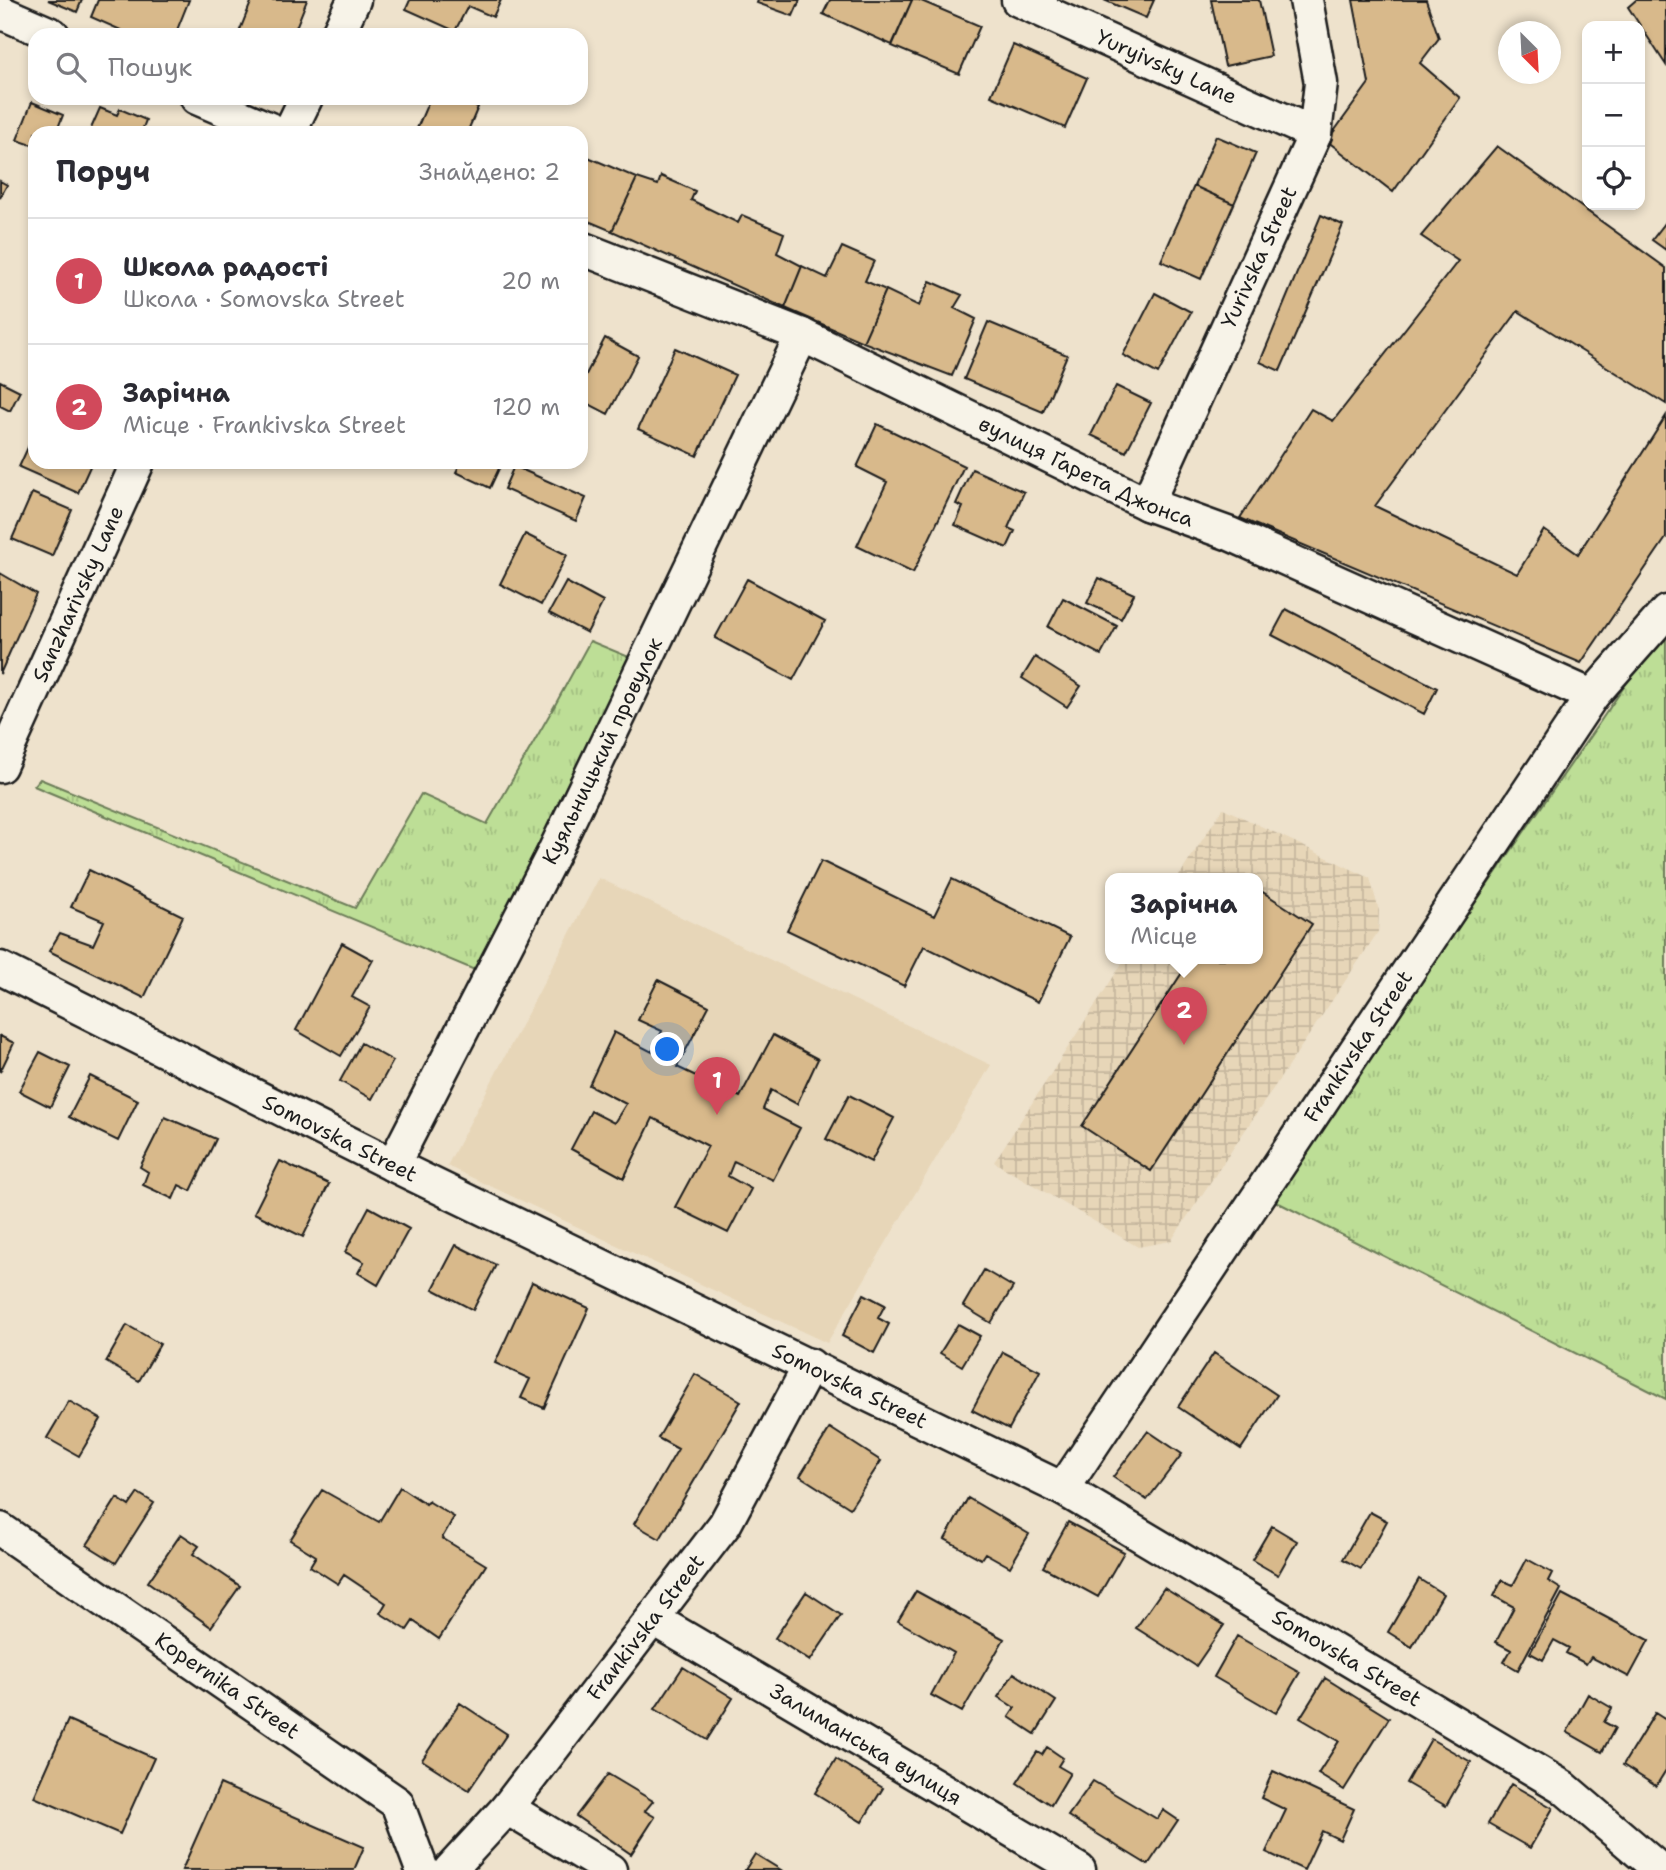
<!DOCTYPE html>
<html lang="uk">
<head>
<meta charset="utf-8">
<style>
	body { margin:0; font-family:"Shantell Sans",sans-serif; background:#f7f7f7; color:#2b2b33 }
	.controls { position:absolute; right:21px; top:21px; display:grid; overflow:hidden; border-radius:14px; box-shadow:0 4px 10px #0003 }
	.controls button { width:63px; height:63px; display:grid; place-items:center; padding:0; border:0; border-bottom:2px solid #e1e1e2; background:#fff; color:#2b2b33; font:35px sans-serif }
	.compass { position:absolute; left:1498px; top:21px; width:63px; height:63px; border-radius:50%; background:#fff; box-shadow:0 4px 10px #0003; rotate:156deg }
	.you { position:absolute; left:668px; top:1050px; width:24px; height:24px; margin:-18px; border:5px solid #fff; border-radius:50%; background:#1a73e8; box-shadow:0 0 0 10px #1a73e833 }
	.badge { display:grid; place-items:center; width:46px; height:46px; border-radius:50%; background:#d1495b; color:#fff; font-size:23px; font-weight:700 }
	.pin { position:absolute; translate:-50% -58px; filter:drop-shadow(0 2px 4px #0008) }
	.pin::after { content:''; position:absolute; top:37px; width:24px; height:21px; background:inherit; clip-path:polygon(0 0,100% 0,50% 100%) }
	.popup { position:absolute; left:1105px; top:873px; width:158px; height:91px; box-sizing:border-box; display:grid; place-content:center; border-radius:14px; background:#fff; filter:drop-shadow(0 2px 5px #0005); font-size:23px; white-space:nowrap; color:#7c7c81 }
	.popup b { font-size:26px; color:#2b2b33 }
	.popup::after { content:''; position:absolute; left:50%; top:100%; margin-left:-14px; border:14px solid transparent; border-top-color:#fff }
	.list { margin:0; padding:0; list-style:none }
	h2 { display:flex; justify-content:space-between; align-items:center; height:91px; margin:0; padding:0 28px; font-size:30px }
	h2 small { font-size:23px; font-weight:400; color:#7c7c81 }
	.list li { display:grid; grid-template-columns:46px 1fr auto; gap:21px; align-items:center; box-sizing:border-box; height:126px; padding:0 28px; border-top:2px solid #e1e1e2 }
	.list b { display:block; font-size:26px; white-space:nowrap }
	.list p { margin:0; font-size:23px; white-space:nowrap; color:#7c7c81 }
	.list em { font-size:23px; font-style:normal; color:#7c7c81 }
	.icon { flex:none; width:38px; height:38px; fill:none; stroke:currentColor; stroke-width:2; stroke-linecap:round; stroke-linejoin:round }
	.map { position:relative; flex:none; width:1666px; height:1870px; overflow:hidden }
	.search { position:absolute; background:#fff; box-shadow:0 4px 10px #0003; left:28px; top:28px; width:560px; height:77px; display:flex; align-items:center; gap:18px; box-sizing:border-box; padding:0 24px; border-radius:21px; color:#7c7c81; font-size:26px }
	.panel { position:absolute; background:#fff; box-shadow:0 4px 10px #0003; left:28px; top:126px; width:560px; height:343px; border-radius:21px }
	.map>svg:first-child { display:block }
	.built { fill:#e7d6b8 }
	.industrial { fill:url(#industrial-grid) }
	.grass { fill:url(#grass-tufts); stroke:#6c7d59; stroke-width:2 }
	.building { fill:#d8b98b; stroke:#1c1c1c; stroke-width:2 }
	.lines { fill:none; stroke-linecap:round; stroke-linejoin:round }
	.minor-casing { stroke:#1c1c1c; stroke-width:37 }
	.minor { stroke:#f7f3e8; stroke-width:32 }
	.labels { text-anchor:middle; dominant-baseline:central; stroke-width:5; stroke-linejoin:round; paint-order:stroke }
	.street-label { font-size:21px; fill:#1c1c1c; stroke:#f7f3e8 }
</style>
</head>
<body>
<div class="map">
<svg width="1666" height="1870" viewBox="0 0 1666 1870">
	<defs>
		<pattern id="industrial-grid" width="8" height="8" patternUnits="userSpaceOnUse" patternTransform="scale(1.75)"><rect width="8" height="8" fill="#e7d6b8"/><path d="M0 4h8M4 0v8" fill="none" stroke="#c6b79e"/></pattern>
		<pattern id="grass-tufts" width="24" height="20" patternUnits="userSpaceOnUse" patternTransform="scale(1.75)"><rect width="24" height="20" fill="#bdde96"/><path d="M3 7l-1-3M5 7V3M7 7l1-3M15 17l-1-3M17 17v-4M19 17l1-3" fill="none" stroke="#a2be81"/></pattern>
	</defs>
	<rect width="100%" height="100%" fill="#eee2cc"/>
	<filter id="ink" filterUnits="userSpaceOnUse"><feTurbulence type="fractalNoise" baseFrequency=".0143" numOctaves="2"/><feDisplacementMap in="SourceGraphic" scale="14" xChannelSelector="R" yChannelSelector="G"/><feConvolveMatrix kernelMatrix="1 2 1 2 8 2 1 2 1" color-interpolation-filters="sRGB"/></filter>
	<g filter="url(#ink)">
		<path class="built" d="M599,878L991,1065L827,1343L447,1166Z"/>
		<path class="industrial" d="M1223,808L1370,878L1379,911L1378,932L1171,1241L1138,1247L994,1162L1125,959H1258V879H1177Z"/>
		<path class="grass" d="M1666,626V1399L1271,1199Z
			M590,641L629,657L477,971L34,786L40,779L355,908L421,794L487,824L555,705Z"/>
		<path class="building" d="M48,0H82L77,12Z
			M98,0H189L175,35H132L91,17Z
			M252,0H307L293,35H238Z
			M410,0H501L493,17L468,6L455,31L406,9Z
			M758,0H800L793,16L757,3Z
			M830,0H912L892,45L823,14Z
			M912,0H919L980,26L959,74L892,46Z
			M1104,0H1154L1146,18Z
			M1211,0H1259L1271,56L1225,66Z
			M1353,0H1426L1439,38L1420,63L1460,98L1393,192L1327,141L1369,83Z
			M1636,0H1666V65L1628,7Z
			M1013,45L1087,78L1065,128L991,96Z
			M430,98H457L478,107L467,133H415Z
			M32,102L63,115L56,133H35V146L17,140Z
			M100,108L117,115L120,109L146,120L141,133H89Z
			M1216,136L1256,153L1234,204L1194,186Z
			M1497,146L1666,268V404L1518,311L1375,506L1517,574L1544,530L1578,554L1666,416V538L1581,663L1240,518L1311,409L1333,421L1458,261L1421,236Z
			M581,154L637,178L612,231L581,218Z
			M661,176L695,191L691,200L738,223L742,215L784,233L777,253L802,266L785,308L612,231L637,178L658,185Z
			M0,181L7,185L0,198Z
			M1194,186L1234,204L1201,279L1161,261Z
			M1321,215L1343,225L1280,371L1260,362Z
			M1666,222V250L1652,240Z
			M842,247L874,261L865,281L886,290L863,342L785,308L802,266L827,278Z
			M930,281L962,295L954,308L976,319L952,376L863,342L886,290L919,306Z
			M1155,293L1191,312L1158,374L1123,355Z
			M988,322L1067,355L1043,412L964,379Z
			M605,338L638,356L608,414L581,400V384Z
			M675,348L735,375L697,456L638,429Z
			M0,381L20,391L10,411L0,406Z
			M1116,386L1151,403L1126,452L1091,435Z
			M877,424L964,466L913,573L857,546L887,482L857,467Z
			M35,432V462H92L78,493L19,467Z
			M461,462H502L490,488L456,472Z
			M514,466L586,498L576,521L504,489Z
			M972,469L1024,492L1008,528L1015,531L1007,548L955,525L963,507L956,504Z
			M32,493L72,510L52,556L12,539Z
			M525,534L567,555L541,605L500,584Z
			M0,573L36,594L0,674Z
			M1099,578L1134,594L1121,619L1087,603Z
			M747,579L825,621L793,680L715,638Z
			M566,582L603,602L587,633L549,613Z
			M1063,598L1117,626L1101,655L1048,627Z
			M1286,609L1437,688L1424,714L1272,635Z
			M1035,657L1081,686L1067,707L1022,678Z
			M821,861L934,916L952,879L1070,937L1038,1002L924,946L904,986L787,930Z
			M89,870L183,916L144,998L49,951L60,933L93,945L104,921L71,907Z
			M1258,889L1312,924L1151,1171L1082,1126L1191,959H1258Z
			M342,943L373,960L352,997L370,1007L341,1056L296,1030Z
			M658,980L709,1006L677,1067L740,1097L773,1035L818,1059L797,1104L771,1090L763,1109L800,1128L773,1180L734,1161L728,1176L751,1189L728,1233L675,1207L708,1146L653,1118L624,1178L571,1149L591,1111L614,1123L626,1104L589,1085L614,1032L652,1052L662,1031L638,1020Z
			M0,1036L14,1043L0,1072Z
			M361,1043L393,1061L372,1099L340,1081Z
			M40,1052L70,1067L50,1107L19,1091Z
			M90,1076L138,1100L118,1141L69,1117Z
			M849,1095L894,1118L871,1162L826,1139Z
			M165,1117L216,1139L191,1191L179,1185L173,1199L143,1185L148,1172L140,1167Z
			M280,1161L329,1184L303,1237L254,1213Z
			M369,1207L409,1229L378,1285L358,1273L364,1262L345,1252Z
			M456,1245L496,1265L473,1310L433,1289Z
			M984,1270L1013,1287L991,1323L963,1306Z
			M532,1282L589,1308L544,1408L521,1398L530,1379L495,1363Z
			M864,1294L885,1305L878,1318L889,1324L874,1353L842,1336Z
			M958,1324L980,1336L962,1366L940,1353Z
			M127,1325L160,1344L139,1381L106,1362Z
			M1003,1352L1040,1371L1009,1429L972,1410Z
			M1214,1353L1277,1395L1241,1449L1178,1407Z
			M695,1374L741,1401L660,1539L634,1524L678,1449L658,1438Z
			M69,1401L101,1419L79,1456L47,1438Z
			M830,1428L881,1461L850,1508L800,1476Z
			M1148,1431L1182,1454L1147,1500L1113,1477Z
			M400,1487L426,1504L428,1501L454,1517L442,1538L486,1565L439,1639L413,1621L407,1630L380,1613L386,1603L344,1575L338,1584L310,1566L316,1556L290,1540L322,1490L379,1522Z
			M138,1493L154,1503L116,1563L87,1545L117,1498L129,1506Z
			M968,1498L1029,1534L1010,1567L985,1553L981,1559L945,1539Z
			M1370,1512L1387,1521L1361,1569L1343,1559Z
			M1068,1522L1124,1552L1098,1597L1043,1567Z
			M1272,1526L1297,1541L1278,1575L1252,1560Z
			M181,1534L199,1546L193,1554L240,1586L211,1627L148,1582Z
			M1527,1559L1552,1573L1548,1581L1561,1589L1518,1670L1504,1662L1511,1650L1496,1642L1514,1607L1494,1596L1502,1580L1513,1585Z
			M1419,1579L1443,1594L1412,1647L1388,1632Z
			M1164,1588L1224,1625L1196,1666L1136,1628Z
			M916,1591L1004,1639L962,1712L931,1695L954,1653L898,1621Z
			M806,1592L841,1615L810,1661L775,1638Z
			M1562,1594L1649,1640L1629,1677L1591,1657L1586,1664L1566,1653L1569,1648L1554,1640L1543,1660L1530,1653Z
			M1237,1636L1300,1672L1276,1713L1214,1677Z
			M683,1667L733,1698L707,1740L655,1709Z
			M1014,1673L1056,1701L1035,1734L1009,1717L1015,1708L998,1697Z
			M1325,1678L1389,1718L1344,1790L1318,1774L1339,1741L1300,1718Z
			M1588,1694L1612,1708L1604,1722L1615,1728L1602,1752L1567,1732Z
			M460,1703L507,1734L469,1790L422,1760Z
			M1655,1713L1666,1720V1770L1656,1786L1623,1765Z
			M68,1720L154,1758L120,1834L34,1797Z
			M1431,1739L1471,1762L1446,1806L1406,1783Z
			M1047,1747L1063,1758L1058,1766L1070,1773L1051,1805L1017,1783L1037,1752L1042,1755Z
			M836,1759L883,1788L862,1822L815,1793Z
			M1273,1771L1354,1809L1340,1840L1322,1831L1304,1870L1266,1852L1286,1810L1261,1798Z
			M608,1774L653,1801L645,1811L655,1817L631,1854L576,1816Z
			M1093,1781L1157,1819L1163,1810L1178,1820L1148,1865L1068,1816Z
			M220,1784L364,1847L354,1870H182Z
			M1511,1784L1553,1808L1530,1848L1488,1824Z
			M755,1854L781,1870H745Z"/>
		<g class="lines">
			<defs>
				<g id="minor">
					<path id="s1" d="M1018,0L1315,134"/>
					<path d="M0,12L53,35"/>
					<path d="M337,35L354,0"/>
					<path d="M197,98L279,133"/>
					<path d="M289,133L306,98"/>
					<path id="s2" d="M581,248L802,335L1147,504L1230,534L1592,696"/>
					<path id="s3" d="M1147,504L1315,134L1321,83L1306,0"/>
					<path id="s4" d="M0,766L138,462"/>
					<path id="s5" d="M0,968L393,1165L1063,1489L1563,1787L1660,1870"/>
					<path id="s6" d="M393,1165L554,852L802,335"/>
					<path id="s7" d="M1063,1489L1592,696L1666,612"/>
					<path id="s8" d="M0,1529L397,1803L422,1870"/>
					<path id="s9" d="M653,1619L1079,1870"/>
					<path d="M507,1808L610,1870"/>
					<path id="s10" d="M450,1870L507,1808L725,1524L810,1365"/>
				</g>
			</defs>
			<use href="#minor" class="minor-casing"/>
			<use href="#minor" class="minor"/>
		</g>
	</g>
	<g class="labels">
		<g class="street-label">
			<text stroke="none"><textPath href="#s1" startOffset="163">Yuryivsky Lane</textPath></text>
			<text stroke="none"><textPath href="#s3" startOffset="271">Yurivska Street</textPath></text>
			<text stroke="none"><textPath href="#s2" startOffset="553">вулиця Ґарета Джонса</textPath></text>
			<text stroke="none"><textPath href="#s4" startOffset="189">Sanzharivsky Lane</textPath></text>
			<text stroke="none"><textPath href="#s6" startOffset="464">Куяльницький провулок</textPath></text>
			<text stroke="none"><textPath href="#s7" startOffset="532">Frankivska Street</textPath></text>
			<text stroke="none"><textPath href="#s5" startOffset="380">Somovska Street</textPath></text>
			<text stroke="none"><textPath href="#s5" startOffset="947">Somovska Street</textPath></text>
			<text stroke="none"><textPath href="#s10" startOffset="312">Frankivska Street</textPath></text>
			<text stroke="none"><textPath href="#s5" startOffset="1514">Somovska Street</textPath></text>
			<text stroke="none"><textPath href="#s8" startOffset="276">Kopernika Street</textPath></text>
			<text stroke="none"><textPath href="#s9" startOffset="247">Залиманська вулиця</textPath></text>
		</g>
	</g>
</svg>
<div class="controls">
<button>+</button>
<button>−</button>
<button><svg class="icon" aria-label="locate" viewBox="0 0 24 24"><circle cx="12" cy="12" r="6"/><path d="M12 2v4M12 18v4M2 12h4M18 12h4"/></svg></button>
</div>
<svg class="compass" viewBox="-18 -18 36 36"><path d="M0-13l5 13h-10z" fill="#e53935"/><path d="M0 13l5-13h-10z" fill="#7c7c81"/></svg>
<div class="you"></div>
<div class="pin badge" style="left:717px;top:1115px">1</div>
<div class="pin badge" style="left:1184px;top:1045px">2</div>
<div class="popup"><b>Зарічна</b>Місце</div>
<div class="search"><svg class="icon" aria-label="search" viewBox="0 0 24 24"><circle cx="10" cy="10" r="6"/><path d="M15 15l6 6"/></svg>Пошук</div>
<section class="panel">
<h2>Поруч<small>Знайдено: 2</small></h2>
<ul class="list">
<li><span class="badge">1</span><div><b>Школа радості</b><p>Школа · Somovska Street</p></div><em>20 m</em></li>
<li><span class="badge">2</span><div><b>Зарічна</b><p>Місце · Frankivska Street</p></div><em>120 m</em></li>
</ul>
</section>
</div>
</body>
</html>
